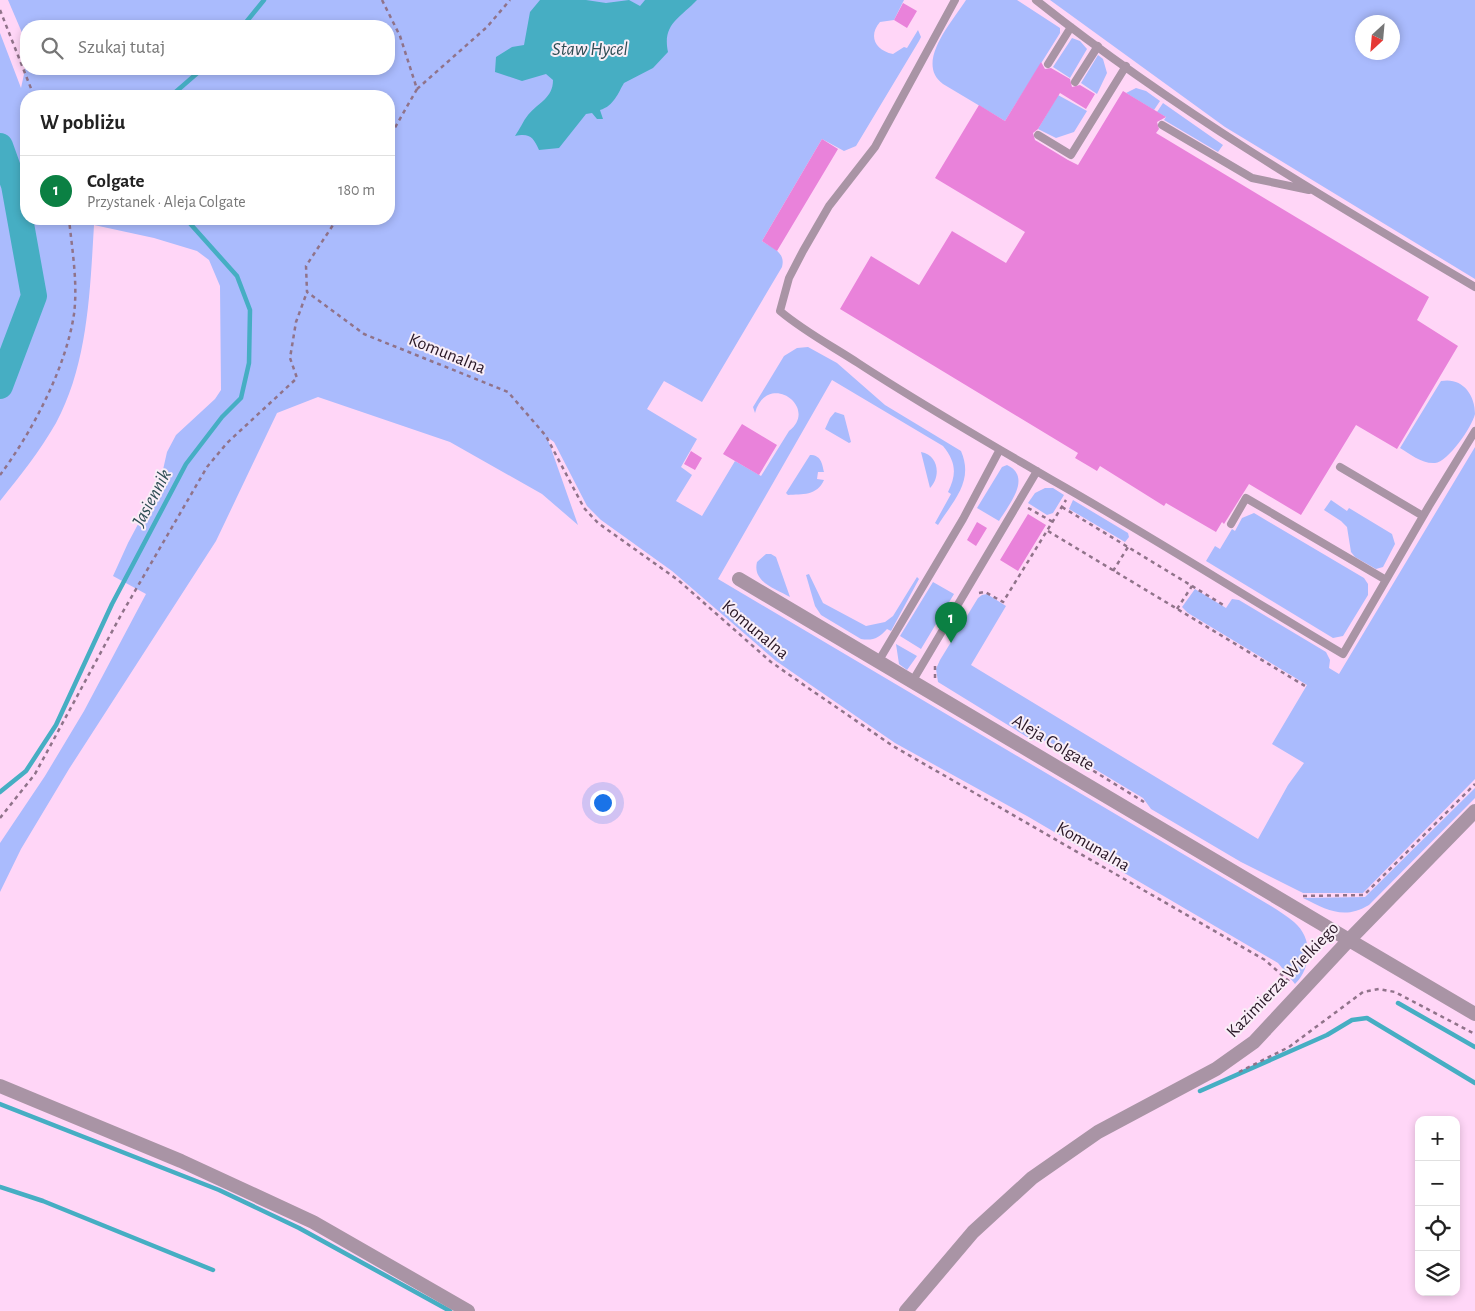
<!DOCTYPE html>
<html lang="pl">
<head>
<meta charset="utf-8">
<style>
	body { margin:0; font-family:"Alegreya Sans",sans-serif; background:#f2f2f2; color:#222 }
	.controls { position:absolute; right:15px; bottom:15px; display:grid; overflow:hidden; border-radius:10px; box-shadow:0 2px 8px #0003 }
	.controls button { width:45px; height:45px; display:grid; place-items:center; padding:0; border:0; border-bottom:1px solid #e0e0e0; background:#fff; color:#222; font:25px sans-serif }
	.compass { position:absolute; left:1355px; top:15px; width:45px; height:45px; border-radius:50%; background:#fff; box-shadow:0 2px 8px #0003; rotate:206deg }
	.you { position:absolute; left:602px; top:802px; width:18px; height:18px; margin:-12px; border:4px solid #fff; border-radius:50%; background:#1a73e8; box-shadow:0 0 0 8px #1a73e833 }
	.badge { display:grid; place-items:center; width:32px; height:32px; border-radius:50%; background:#0b8043; color:#fff; font-size:16px; font-weight:700 }
	.pin { position:absolute; translate:-50% -41px; filter:drop-shadow(0 1px 2px #0008) }
	.pin::after { content:''; position:absolute; top:26px; width:18px; height:15px; background:inherit; clip-path:polygon(0 0,100% 0,50% 100%) }
	.list { margin:0; padding:0; list-style:none }
	h2 { display:flex; justify-content:space-between; align-items:center; height:65px; margin:0; padding:0 20px; font-size:21px }
	h2 small { font-size:16px; font-weight:400; color:#767676 }
	.list li { display:grid; grid-template-columns:32px 1fr auto; gap:15px; align-items:center; box-sizing:border-box; height:70px; padding:0 20px; border-top:1px solid #e0e0e0 }
	.list b { display:block; font-size:19px; white-space:nowrap }
	.list p { margin:0; font-size:16px; white-space:nowrap; color:#767676 }
	.list em { font-size:16px; font-style:normal; color:#767676 }
	.icon { flex:none; width:28px; height:28px; fill:none; stroke:currentColor; stroke-width:2; stroke-linecap:round; stroke-linejoin:round }
	.map { position:relative; flex:none; width:1475px; height:1311px; overflow:hidden }
	.search { position:absolute; background:#fff; box-shadow:0 2px 8px #0003; left:20px; top:20px; width:375px; height:55px; display:flex; align-items:center; gap:12px; box-sizing:border-box; padding:0 18px; border-radius:20px; color:#767676; font-size:19px }
	.panel { position:absolute; background:#fff; box-shadow:0 2px 8px #0003; left:20px; top:90px; width:375px; height:135px; border-radius:20px }
	.map>svg:first-child { display:block }
	.green { fill:#aabbfd; fill-rule:evenodd }
	.water { fill:#46aec3 }
	.lines { fill:none; stroke-linecap:round; stroke-linejoin:round }
	.stream { stroke:#46aec3; stroke-width:4.5 }
	.river { stroke:#46aec3; stroke-width:26 }
	.building { fill:#e982da }
	.path { stroke:#90738a; stroke-width:2.5; stroke-dasharray:4 4; stroke-linecap:butt }
	.service { stroke:#a994a5; stroke-width:8 }
	.minor { stroke:#a994a5; stroke-width:14 }
	.tertiary { stroke:#a994a5; stroke-width:14 }
	.labels { text-anchor:middle; dominant-baseline:central; stroke-width:4; stroke-linejoin:round; paint-order:stroke }
	.street-label { font-size:18px; fill:#291726; stroke:#f9eef7 }
	.water-label { font-size:19px; font-style:italic; fill:#2e4d54; stroke:#f9eef7 }
</style>
</head>
<body>
<div class="map">
<svg width="1475" height="1311" viewBox="0 0 1475 1311">
	<rect width="100%" height="100%" fill="#ffd6f7"/>
	<path class="green" d="M8,0H904L894,20L880,22C868,36 875,50 893,54L904,47L907,48L918,30L921,37L919,41L856,146L844,151L822,139L762,241C772,248 786,252 782,267L702,402L664,381L647,409L697,439L681,467L692,475L676,501L702,516L735,461L761,476L789,431C820,407 767,370 755,413L753,407L784,356L797,348L808,347L837,363L885,405L961,451C974,481 954,500 938,525L935,523L951,494L948,492C957,474 956,462 943,446L832,380L718,579L1271,906C1279,911 1287,916 1294,922C1313,938 1312,967 1295,984L1278,963L1027,816L895,743L776,661L672,571L601,520L587,506L554,442L547,437L578,525L542,494L450,442L318,397L277,413L216,541L69,769L21,849L0,892V843L45,776L84,711L146,594L113,576L128,543L160,483L167,452L176,435L215,399L221,390L220,286L209,260L197,251L154,238L94,225C90,291 88,364 56,423C40,451 20,476 0,501V33L21,88L26,65V69H389V26H26V42ZM26,96H389V219H26Z
		M966,0H1017L1060,28V33L1005,121L943,84C914,63 953,21 966,0Z
		M1050,0H1475V279L1225,127ZM1392,22V52H1362V22Z
		M1072,38L1080,41L1087,49L1070,78L1053,67Z
		M1098,55L1103,59L1107,73L1097,94L1081,83Z
		M1136,88L1146,91L1160,101L1154,110L1126,93Z
		M1058,95L1087,111L1074,132L1056,138L1038,129Z
		M1163,103L1223,145L1218,152L1164,120L1166,117L1157,112Z
		M1441,381C1461,377 1475,393 1475,414C1472,427 1448,462 1435,463C1422,464 1410,454 1400,448Z
		M835,412L844,415L851,442L849,443L825,429L830,418Z
		M1475,447V779L1363,893H1303L1241,862L1151,809L1143,798L1048,741L1032,740L938,682L936,669L940,660L978,598L982,595L987,594L1006,606L971,665L1258,839L1288,785L1304,763L1272,744L1307,685L1188,613L1182,607L1195,589L1226,608L1232,599L1239,600L1326,652L1330,660L1329,668L1339,674Z
		M921,452C939,455 941,477 930,488Z
		M810,455C821,455 822,463 824,472H818L817,479L824,480C817,496 802,494 788,495L786,493Z
		M1007,465C1033,477 1008,506 999,521L977,508L1002,467Z
		M1045,488H1053L1064,495L1053,513L1047,515L1028,503L1035,493Z
		M1073,500L1128,533L1129,537L1125,542L1069,509Z
		M1331,500L1347,511L1349,508L1392,534L1395,544L1383,567L1376,569L1355,557L1351,552L1347,527L1341,521L1324,510Z
		M1254,513L1364,578L1368,584V595L1343,636L1333,638L1206,561L1215,546L1220,549L1232,529L1235,531L1242,518Z
		M766,554H771L776,557L790,597C776,589 752,582 757,562Z
		M809,574L823,603L866,626L885,622L893,616L917,577L919,579L891,631L887,629C879,638 873,641 861,639L821,615L815,606L806,575Z
		M933,582L954,594L921,649L900,636Z
		M896,644L917,656L907,670L899,664Z
		M1475,788V798L1369,905C1344,920 1327,910 1303,898L1365,897Z"/>
	<path class="water" d="M540,0H586L606,3L629,0L640,6L645,0H697C680,18 662,24 668,52L653,68L624,83C618,93 614,106 600,110L603,119H597L592,113L586,114L559,148L539,150C533,137 530,133 515,136C520,129 523,121 528,115C539,102 553,98 553,80L546,74L522,81L495,72L496,57L512,47L524,45L530,12Z"/>
	<g class="lines">
		<path class="stream" d="M243,26L264,0
			M171,96L202,69
			M0,792L26,771L56,725L112,604L186,464L222,417L241,398L249,363L250,310L237,276L186,219
			M1398,1003L1475,1047
			M1200,1091L1327,1035L1352,1020L1367,1018L1475,1083
			M0,1104L219,1190L299,1228L450,1311
			M0,1187L43,1201L213,1270"/>
		<path class="river" d="M0,146L14,185L34,296L0,386"/>
	</g>
	<path class="building" d="M903,3L917,11L907,28L894,20Z
		M1041,62L1045,69L1051,68L1070,79L1072,87L1080,85L1095,94L1086,109L1060,93L1038,129L1033,133L1035,140L1068,160L1078,165L1123,91L1166,117L1157,122L1159,129L1156,133L1429,297L1417,320L1458,346L1397,449L1356,425L1301,515L1249,484L1224,524L1222,522L1216,532L1166,503L1164,506L1100,466L1097,471L1092,468L1075,458L1078,453L840,309L871,256L919,285L952,231L1006,263L1025,232L935,178L979,105L1005,121Z
		M822,139L838,149L777,251L762,241Z
		M742,424L777,445L759,475L723,454Z
		M691,451L702,458L695,470L684,464Z
		M1028,514L1046,525L1018,571L1000,560Z
		M977,522L987,528L976,546L967,540Z"/>
	<g class="lines">
		<path class="path" d="M382,0L400,36L417,89L389,138
			M0,10L34,96
			M417,89L487,27L510,0
			M337,219L306,266L307,292L364,334L508,392L546,436L584,508L598,523L678,580L771,662L814,692L893,746L1265,960L1291,983
			M0,475C32,432 66,368 74,314C78,283 72,249 69,219
			M1062,507L1225,606
			M1028,508L1053,522
			M1048,531L1305,686
			M1113,571L1128,547
			M979,593L985,592L1003,602L1066,500
			M1177,609L1192,586
			M935,666V678
			M1066,754L1144,802
			M0,818L35,774L121,615L207,467L227,443L297,378L290,358L296,322L307,292
			M1303,896L1364,895L1475,784
			M1239,1072L1289,1047L1363,992L1379,989L1395,992L1473,1033"/>
		<path class="service" d="M955,0L875,147L829,206L803,251L789,278L780,311C805,332 832,346 858,363C922,405 987,442 1052,480C1151,536 1246,597 1343,654L1429,506L1475,431
			M1036,0C1173,109 1324,198 1475,287
			M1048,64L1071,27
			M1075,82L1098,46
			M1162,125L1252,178L1309,190
			M1038,135L1071,155L1126,66
			M1340,467L1423,516
			M1231,524L1246,498L1386,580
			M878,662L963,519L999,451
			M912,682L1037,471"/>
		<path class="minor" d="M739,579L1349,940
			M0,1086L181,1161L313,1222L468,1311"/>
		<path class="tertiary" d="M1349,940L1475,1014
			M906,1311L973,1232L1032,1178L1098,1132L1216,1069L1254,1042L1349,940L1475,811"/>
	</g>
	<g class="labels">
		<g class="street-label">
			<text transform="translate(447 354) rotate(22)">Komunalna</text>
			<text transform="translate(755 630) rotate(40)">Komunalna</text>
			<text transform="translate(1053 743) rotate(31)">Aleja Colgate</text>
			<text transform="translate(1093 847) rotate(30)">Komunalna</text>
			<text transform="translate(1283 980) rotate(-46)">Kazimierza Wielkiego</text>
		</g>
		<g class="water-label">
			<text x="590" y="49">Staw Hycel</text>
			<text transform="translate(152 498) rotate(-62)">Jasiennik</text>
		</g>
	</g>
</svg>
<div class="controls">
<button>+</button>
<button>−</button>
<button><svg class="icon" aria-label="locate" viewBox="0 0 24 24"><circle cx="12" cy="12" r="6"/><path d="M12 2v4M12 18v4M2 12h4M18 12h4"/></svg></button>
<button><svg class="icon" aria-label="layers" viewBox="0 0 24 24"><path d="M12 4l9 5-9 5-9-5zM3 14l9 5 9-5"/></svg></button>
</div>
<svg class="compass" viewBox="-18 -18 36 36"><path d="M0-13l5 13h-10z" fill="#e53935"/><path d="M0 13l5-13h-10z" fill="#767676"/></svg>
<div class="you"></div>
<div class="pin badge" style="left:951px;top:643px">1</div>
<div class="search"><svg class="icon" aria-label="search" viewBox="0 0 24 24"><circle cx="10" cy="10" r="6"/><path d="M15 15l6 6"/></svg>Szukaj tutaj</div>
<section class="panel">
<h2>W pobliżu<small></small></h2>
<ul class="list">
<li><span class="badge">1</span><div><b>Colgate</b><p>Przystanek · Aleja Colgate</p></div><em>180 m</em></li>
</ul>
</section>
</div>
</body>
</html>
